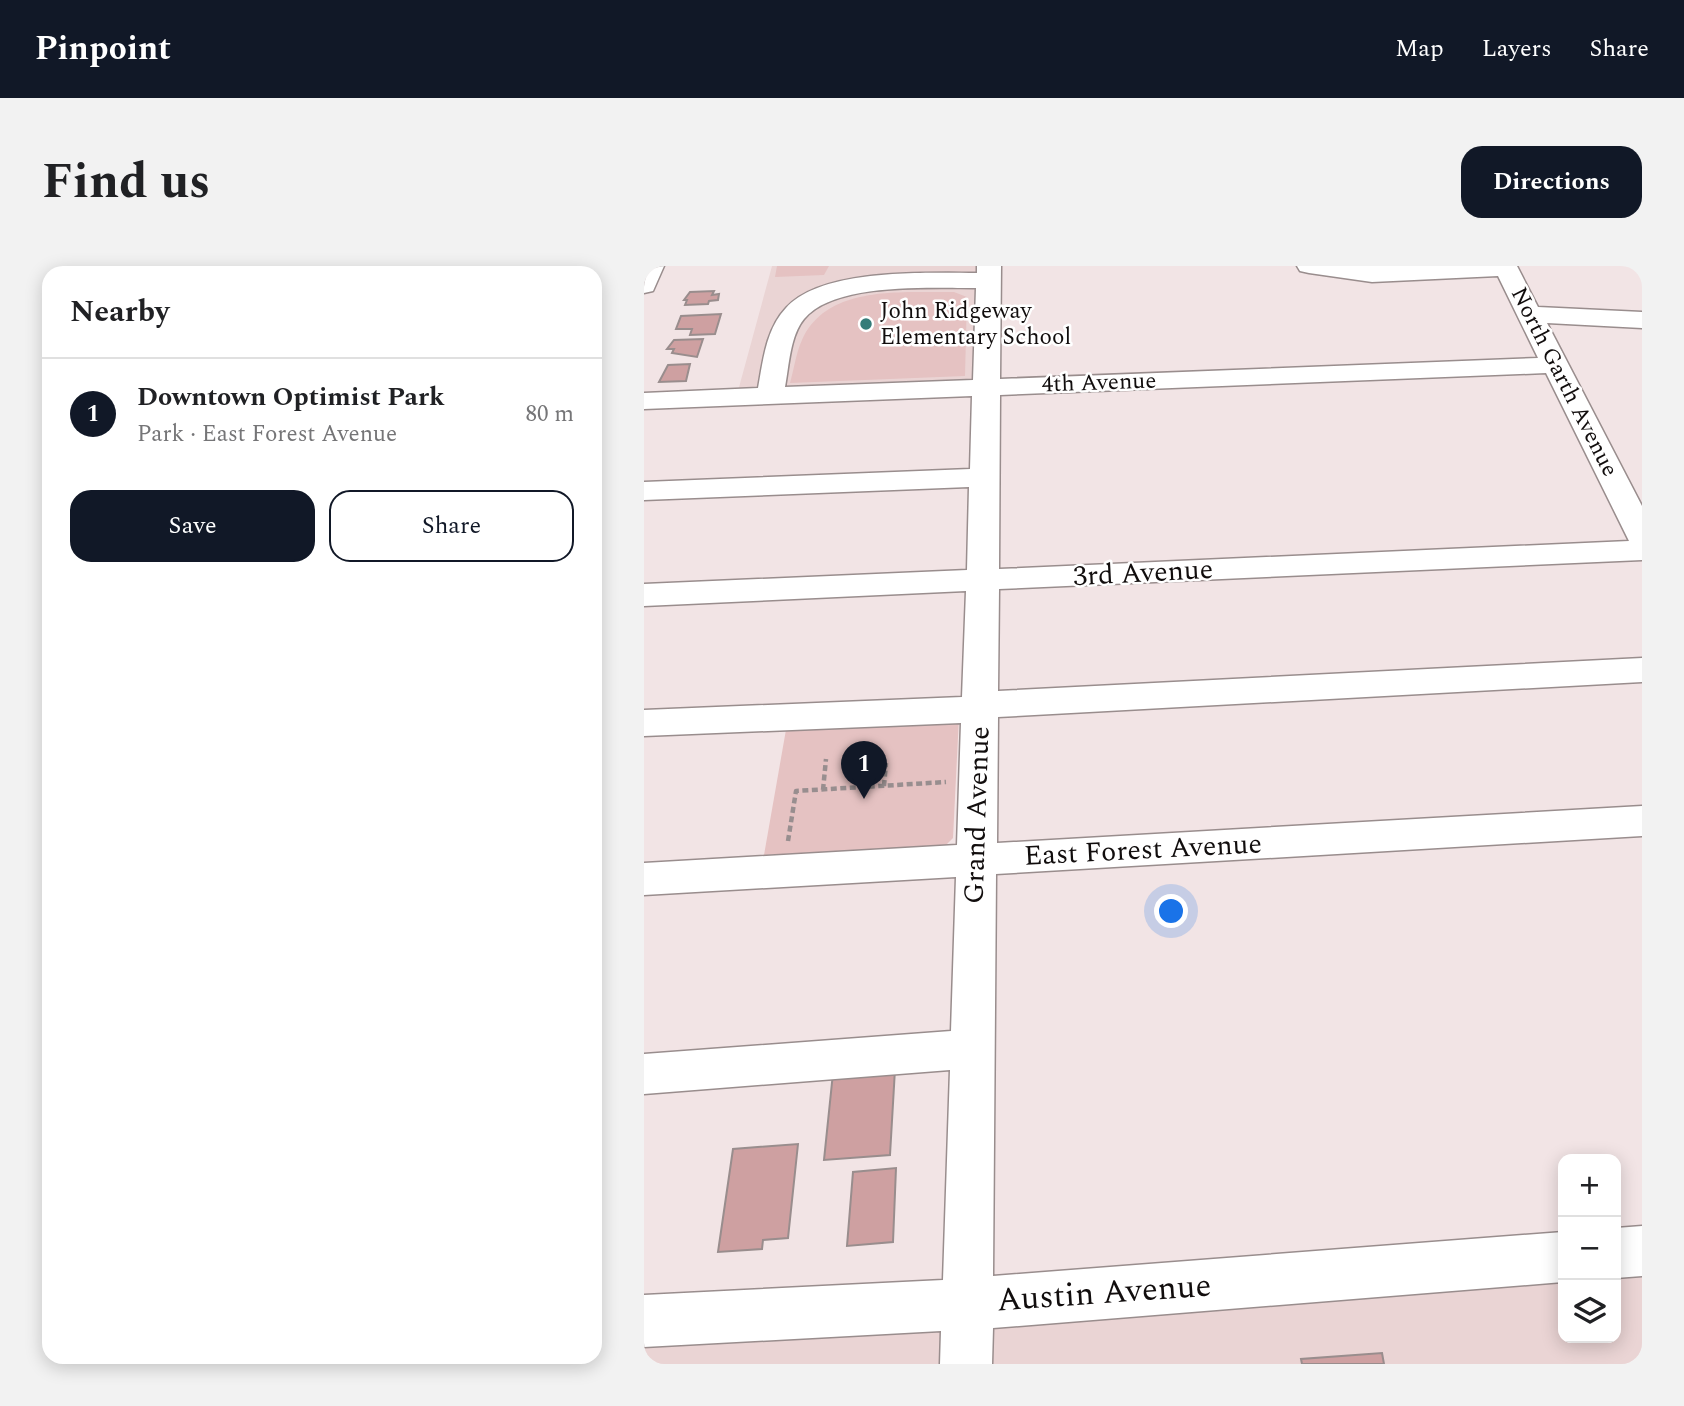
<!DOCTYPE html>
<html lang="en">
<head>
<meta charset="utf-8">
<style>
	body { margin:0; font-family:Spectral,serif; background:#f2f2f2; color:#202124 }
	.controls { position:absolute; right:21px; bottom:21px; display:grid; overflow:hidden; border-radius:14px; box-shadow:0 4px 18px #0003 }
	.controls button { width:63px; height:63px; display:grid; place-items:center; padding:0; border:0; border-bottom:2px solid #e0e0e0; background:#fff; color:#202124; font:35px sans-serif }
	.you { position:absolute; left:528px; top:646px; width:24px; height:24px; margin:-18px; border:5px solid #fff; border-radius:50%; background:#1a73e8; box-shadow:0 0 0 10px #1a73e833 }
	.badge { display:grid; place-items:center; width:46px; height:46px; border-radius:50%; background:#111827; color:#fff; font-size:23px; font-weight:700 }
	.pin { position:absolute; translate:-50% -58px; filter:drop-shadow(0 2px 4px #0008) }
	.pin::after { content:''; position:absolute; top:37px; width:24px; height:21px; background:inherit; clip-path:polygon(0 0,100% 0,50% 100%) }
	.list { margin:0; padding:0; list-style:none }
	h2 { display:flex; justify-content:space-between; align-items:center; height:91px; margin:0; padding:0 28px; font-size:30px }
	h2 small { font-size:23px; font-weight:400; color:#757577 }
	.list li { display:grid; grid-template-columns:46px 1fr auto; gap:21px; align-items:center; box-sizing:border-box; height:112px; padding:0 28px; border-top:2px solid #e0e0e0 }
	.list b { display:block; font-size:26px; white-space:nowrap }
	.list p { margin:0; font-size:23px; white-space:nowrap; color:#757577 }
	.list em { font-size:23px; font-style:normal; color:#757577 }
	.actions { display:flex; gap:14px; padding:21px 28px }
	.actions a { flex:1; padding:16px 0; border:2px solid #111827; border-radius:21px; text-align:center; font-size:24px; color:#111827 }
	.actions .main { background:#111827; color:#fff }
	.icon { flex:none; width:38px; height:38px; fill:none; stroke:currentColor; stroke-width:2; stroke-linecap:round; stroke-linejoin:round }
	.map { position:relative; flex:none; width:998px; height:1098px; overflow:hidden; border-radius:21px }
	header { display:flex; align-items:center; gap:42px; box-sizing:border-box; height:98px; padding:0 35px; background:#111827; color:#fff }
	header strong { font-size:33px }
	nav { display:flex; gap:38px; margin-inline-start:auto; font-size:24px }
	.intro { display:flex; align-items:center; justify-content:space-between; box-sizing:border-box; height:168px; padding:0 42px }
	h1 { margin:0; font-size:49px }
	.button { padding:18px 32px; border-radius:21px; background:#111827; color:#fff; font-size:24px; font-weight:700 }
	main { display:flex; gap:42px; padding:0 42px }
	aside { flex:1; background:#fff; border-radius:21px; box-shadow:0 4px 18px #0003 }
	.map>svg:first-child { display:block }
	.built { fill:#ead4d4 }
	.green { fill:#e5c2c2 }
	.building { fill:#cea0a1; stroke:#998d8d; stroke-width:2 }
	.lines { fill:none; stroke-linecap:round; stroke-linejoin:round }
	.minor-casing { stroke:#998d8d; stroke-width:3 }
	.path { stroke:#988e8f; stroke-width:4.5; stroke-dasharray:6 3.5; stroke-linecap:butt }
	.minor { fill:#fff; fill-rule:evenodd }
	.poi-dot { fill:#347c79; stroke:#fff; stroke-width:2.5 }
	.labels { text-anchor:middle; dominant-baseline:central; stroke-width:5; stroke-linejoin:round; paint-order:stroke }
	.far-poi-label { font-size:23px; fill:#110d0d; stroke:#fff; text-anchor:start }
	.far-street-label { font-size:23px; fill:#110d0d; stroke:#fff }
	.street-label { font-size:28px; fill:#110d0d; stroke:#fff }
	.near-street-label { font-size:33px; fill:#110d0d; stroke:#fff }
</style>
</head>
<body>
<header>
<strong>Pinpoint</strong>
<nav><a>Map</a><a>Layers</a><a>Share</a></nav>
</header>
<div class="intro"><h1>Find us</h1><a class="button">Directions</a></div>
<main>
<aside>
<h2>Nearby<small></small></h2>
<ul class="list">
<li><span class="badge">1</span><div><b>Downtown Optimist Park</b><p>Park · East Forest Avenue</p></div><em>80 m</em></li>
</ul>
<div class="actions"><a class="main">Save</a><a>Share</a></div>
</aside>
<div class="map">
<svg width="998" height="1098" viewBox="0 0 998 1098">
	<rect width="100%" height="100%" fill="#f2e4e5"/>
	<path class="built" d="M128,0H333L330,115L94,125Z
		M998,979V1098H0V1046L919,984V1072H972V981Z"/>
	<path class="green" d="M133,0H185L180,9L131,11Z
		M310,26L323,31L321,110L146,117C150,103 152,87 158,74C183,18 259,27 310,26Z
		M315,451L309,572L301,580L120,589L143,458Z"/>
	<path class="building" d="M70,25L68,29L75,28L74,34L65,35L64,38L41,39L43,34H40L46,26Z
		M77,48L71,68L46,69L48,63H32L37,50Z
		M59,73L53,91L28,87L30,83H23L30,74Z
		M46,98L42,115L15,116L24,99Z
		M251,803L246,889L180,894L189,807Z
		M154,878L144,972L119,974L118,983L74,986L89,883Z
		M252,902L249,976L203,980L209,906Z
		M738,1087L740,1098H658L657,1093Z"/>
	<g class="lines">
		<defs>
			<path id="minor" d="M0,0H20L9,25L0,27Z
				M333,0H357L356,113L894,92L854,10L728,16L665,7L656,5L653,0H873L894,41L998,46V62L903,57L998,240V294L355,323L354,425L998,392V416L354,451L353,577L998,540V570L352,608L349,1010L919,966V1016L349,1062L348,1098H296L297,1065L0,1081V1029L299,1014L306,804L0,828V788L307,765L312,611L0,629V597L313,579L317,457L0,470V444L318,431L322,325L0,340V318L323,304L325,221L0,234V216L326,203L328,130L0,143V127L114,122C119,95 122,63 142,42C178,2 282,7 333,7ZM332,22L329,114L141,121C145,100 146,70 160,53C190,16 288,22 332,22ZM902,107L985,275L355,303L356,129Z
				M998,960V1010L972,1012V962Z"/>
		</defs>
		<use href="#minor" class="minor-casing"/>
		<path class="path" d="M240,520L242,497
			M179,524L182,493
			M144,575L152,525L302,516"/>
		<use href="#minor" class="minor"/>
	</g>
	<circle class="poi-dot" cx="222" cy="58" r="7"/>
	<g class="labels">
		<g class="far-poi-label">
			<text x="236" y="45">John Ridgeway<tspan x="236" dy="26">Elementary School</tspan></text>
		</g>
		<g class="far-street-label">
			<text transform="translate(920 116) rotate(63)">North Garth Avenue</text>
			<text transform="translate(455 117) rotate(-2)">4th Avenue</text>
		</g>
		<g class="street-label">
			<text transform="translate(499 307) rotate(-3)">3rd Avenue</text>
			<text transform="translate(333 549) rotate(-88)">Grand Avenue</text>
			<text transform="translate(499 584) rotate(-3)">East Forest Avenue</text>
		</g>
		<g class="near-street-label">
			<text transform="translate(460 1027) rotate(-4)">Austin Avenue</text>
		</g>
	</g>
</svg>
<div class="controls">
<button>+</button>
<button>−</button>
<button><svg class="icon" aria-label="layers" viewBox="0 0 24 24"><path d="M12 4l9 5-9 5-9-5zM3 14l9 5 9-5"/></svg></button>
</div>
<div class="you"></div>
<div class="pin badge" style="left:220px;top:533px">1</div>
</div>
</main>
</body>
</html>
